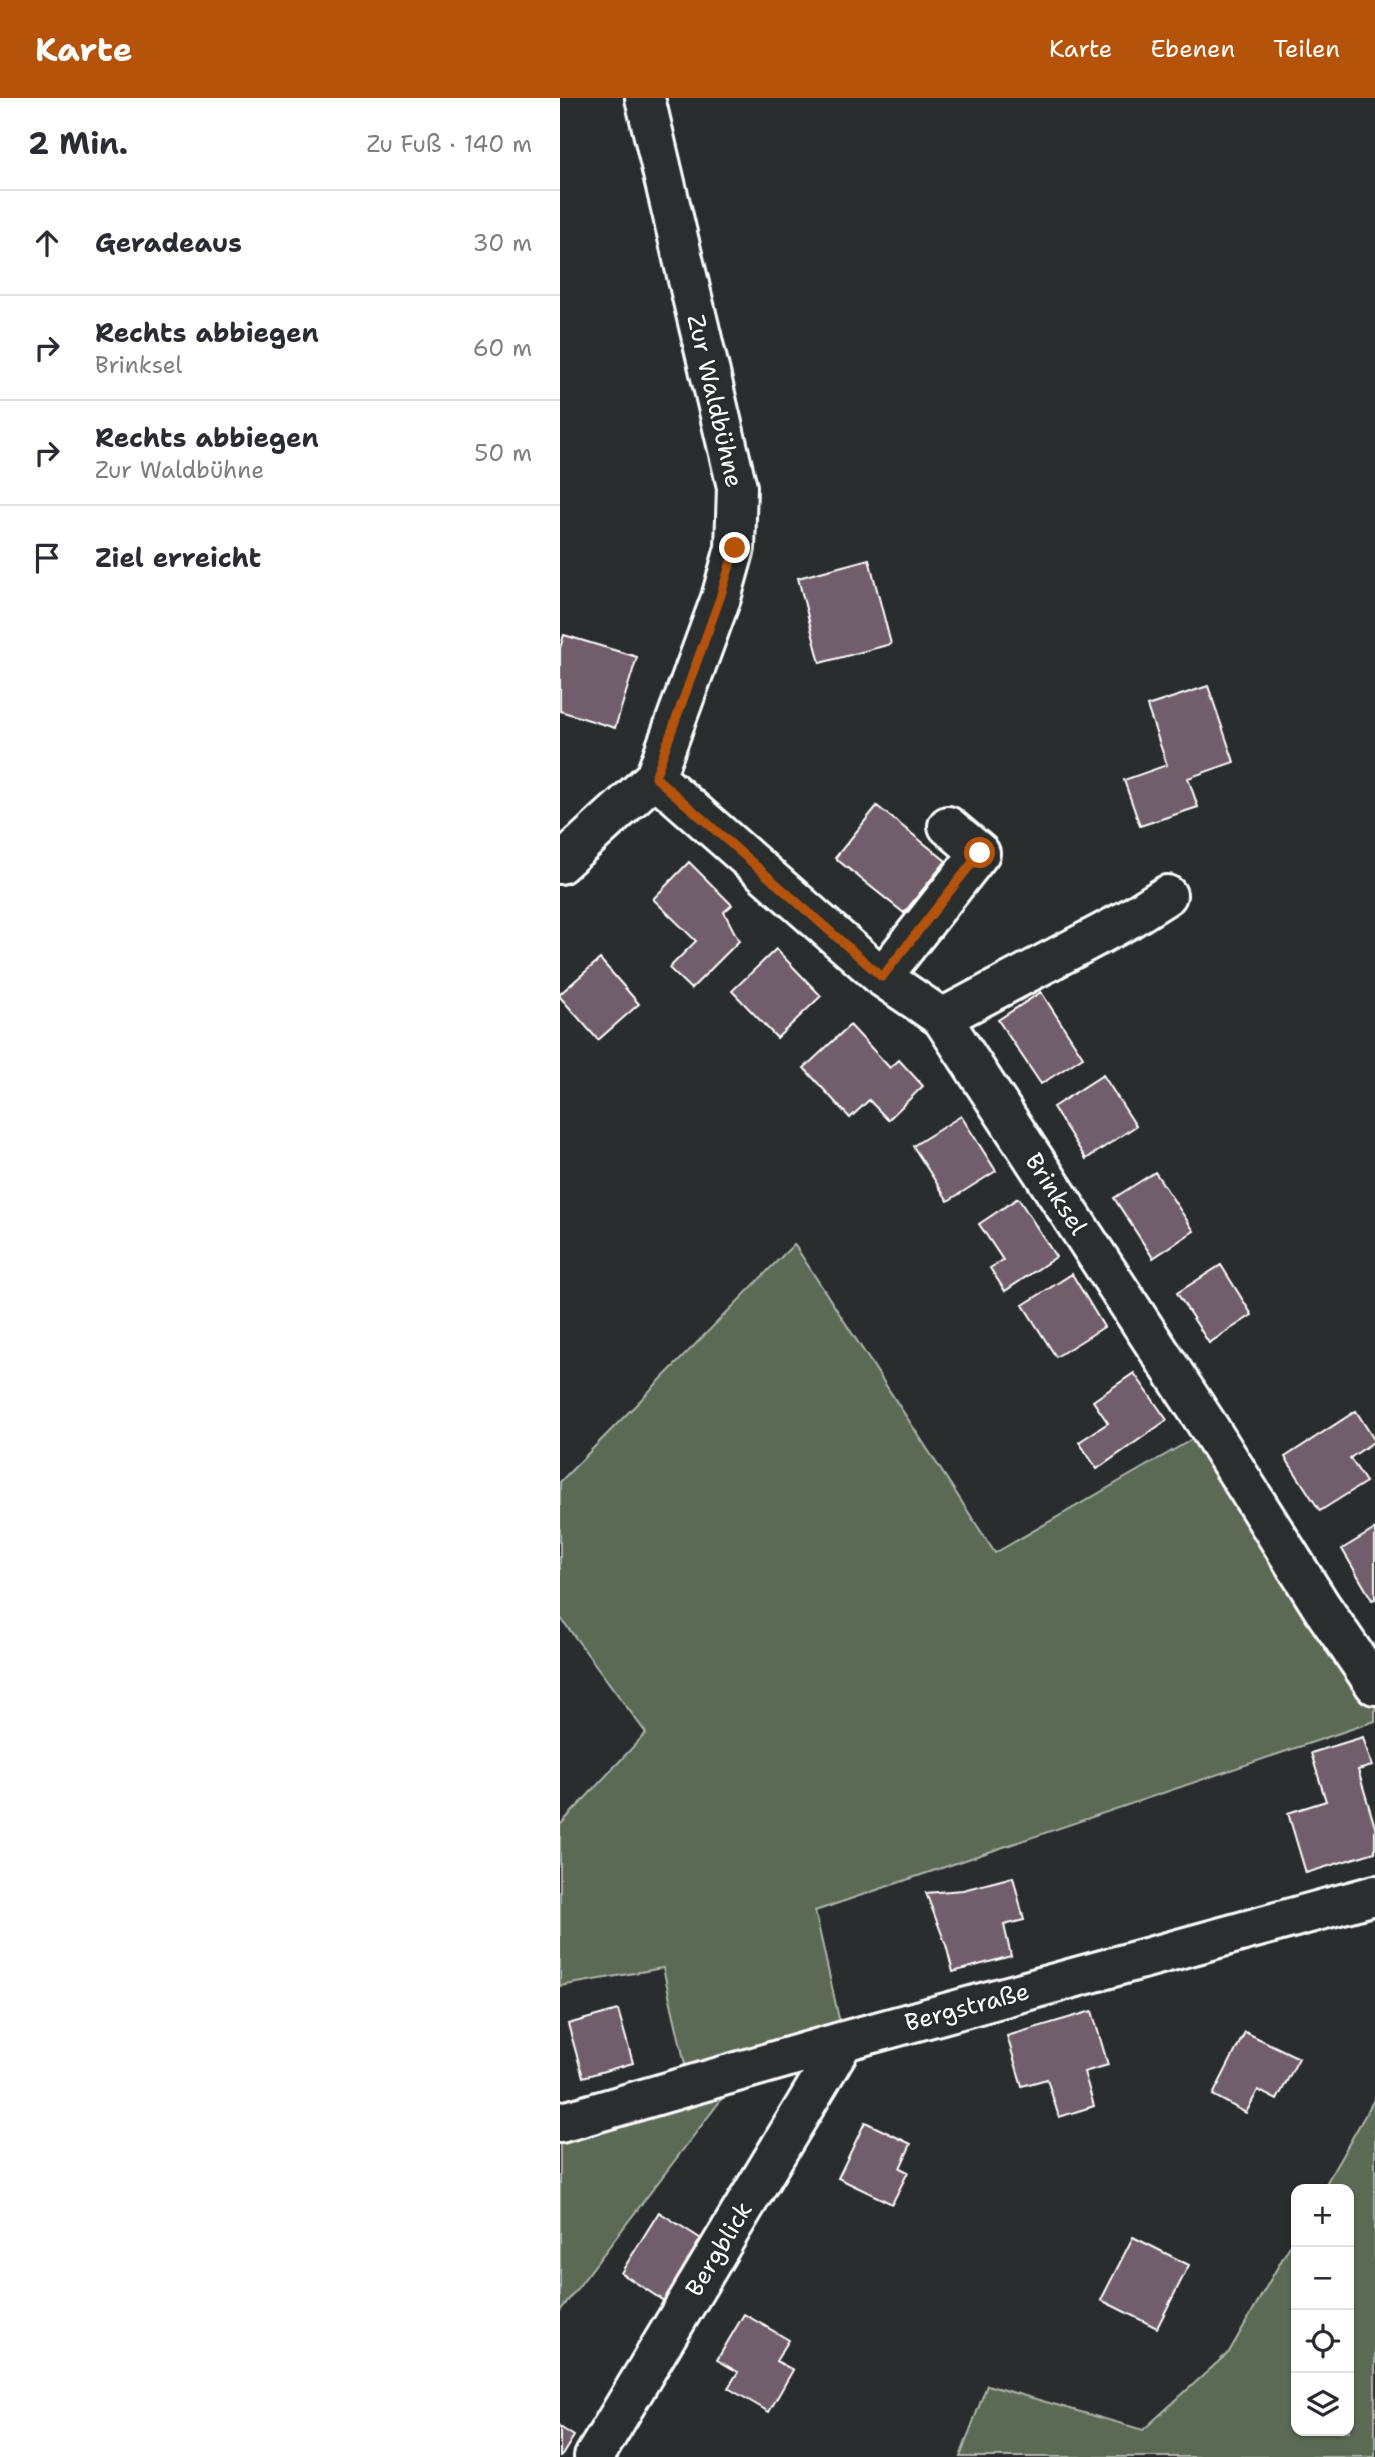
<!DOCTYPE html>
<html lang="de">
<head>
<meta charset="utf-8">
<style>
	body { margin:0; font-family:"Shantell Sans",sans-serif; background:#f2f2f3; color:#2b2b33 }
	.controls { position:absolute; right:21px; bottom:21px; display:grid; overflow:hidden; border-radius:14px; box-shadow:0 2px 5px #0004 }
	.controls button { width:63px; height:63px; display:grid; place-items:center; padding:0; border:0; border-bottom:2px solid #e1e1e2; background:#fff; color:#2b2b33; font:35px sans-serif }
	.stop { position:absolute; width:21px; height:21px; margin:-16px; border:5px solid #b45309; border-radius:50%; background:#fff }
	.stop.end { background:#b45309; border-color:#fff; box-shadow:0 2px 7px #0008 }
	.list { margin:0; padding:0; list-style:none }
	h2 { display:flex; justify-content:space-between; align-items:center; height:91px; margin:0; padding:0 28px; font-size:30px }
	h2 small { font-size:23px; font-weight:400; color:#7c7c81 }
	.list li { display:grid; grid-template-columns:46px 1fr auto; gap:21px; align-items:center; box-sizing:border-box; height:105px; padding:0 28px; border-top:2px solid #e1e1e2 }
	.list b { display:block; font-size:26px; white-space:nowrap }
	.list p { margin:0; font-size:23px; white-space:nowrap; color:#7c7c81 }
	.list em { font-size:23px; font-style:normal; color:#7c7c81 }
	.icon { flex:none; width:38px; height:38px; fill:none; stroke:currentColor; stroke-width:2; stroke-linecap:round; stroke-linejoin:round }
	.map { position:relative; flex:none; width:815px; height:2359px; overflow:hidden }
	header { display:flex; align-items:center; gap:42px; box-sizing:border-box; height:98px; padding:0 35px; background:#b45309; color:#fff }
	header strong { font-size:33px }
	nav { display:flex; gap:38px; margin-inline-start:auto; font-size:24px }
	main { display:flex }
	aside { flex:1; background:#fff }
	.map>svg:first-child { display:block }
	.green { fill:#5b6b54; stroke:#adb5aa; stroke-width:2 }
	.building { fill:#6f5f6a; stroke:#fff; stroke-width:2 }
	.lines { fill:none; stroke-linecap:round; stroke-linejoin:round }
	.minor-casing { stroke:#fff; stroke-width:44 }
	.minor { stroke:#2a2d2e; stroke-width:38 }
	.route { stroke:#b45309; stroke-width:9 }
	.labels { text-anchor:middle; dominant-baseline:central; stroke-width:6; stroke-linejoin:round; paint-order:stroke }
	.street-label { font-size:24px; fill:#fff; stroke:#2a2d2e }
</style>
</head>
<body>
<header>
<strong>Karte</strong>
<nav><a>Karte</a><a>Ebenen</a><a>Teilen</a></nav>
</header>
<main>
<aside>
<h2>2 Min.<small>Zu Fuß · 140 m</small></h2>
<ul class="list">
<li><svg class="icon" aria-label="ahead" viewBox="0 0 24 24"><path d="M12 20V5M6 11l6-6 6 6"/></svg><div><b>Geradeaus</b></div><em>30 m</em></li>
<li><svg class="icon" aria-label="right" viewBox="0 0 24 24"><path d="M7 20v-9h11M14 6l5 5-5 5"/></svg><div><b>Rechts abbiegen</b><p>Brinksel</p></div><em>60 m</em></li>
<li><svg class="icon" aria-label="right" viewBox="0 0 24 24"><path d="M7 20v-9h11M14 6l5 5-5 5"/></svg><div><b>Rechts abbiegen</b><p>Zur Waldbühne</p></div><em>50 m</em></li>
<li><svg class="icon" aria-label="arrive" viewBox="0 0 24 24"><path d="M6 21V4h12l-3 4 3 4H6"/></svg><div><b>Ziel erreicht</b></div></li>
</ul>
</aside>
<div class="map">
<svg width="815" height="2359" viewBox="0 0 815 2359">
	<rect width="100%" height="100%" fill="#2a2d2e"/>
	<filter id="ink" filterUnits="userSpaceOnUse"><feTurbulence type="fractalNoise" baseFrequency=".0143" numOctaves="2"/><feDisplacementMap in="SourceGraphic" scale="14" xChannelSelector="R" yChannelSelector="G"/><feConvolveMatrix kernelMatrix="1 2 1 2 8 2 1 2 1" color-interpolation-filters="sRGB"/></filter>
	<g filter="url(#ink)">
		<path class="green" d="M234,1146L435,1455L650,1331L815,1587V1623L255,1813L284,1943L183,1973L0,2213V2036L130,1988L103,1870L0,1888V1727L86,1635L0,1519V1384Z
			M815,2000V2359H400L427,2287L583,2332L669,2254L736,2137V2333H789V2091H763Z"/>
		<path class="building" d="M309,461L331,546L260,565L238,480Z
			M4,537L77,559L55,630L0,613V550Z
			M648,588L674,664L628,680L638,709L580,728L564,682L607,667L587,608Z
			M317,708L386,763L344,815L275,760Z
			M129,764L172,807L164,814L179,843L131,891L109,870L136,843L93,801Z
			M216,851L261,898L217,940L172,893Z
			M40,861L79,906L38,942L0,899V896Z
			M481,894L523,959L481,986L438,922Z
			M290,927L330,970L339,962L363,988L328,1022L309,1002L290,1020L244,970Z
			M543,977L576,1028L526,1061L493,1009Z
			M401,1018L436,1073L388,1103L353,1048Z
			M595,1074L634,1133L593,1160L554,1100Z
			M458,1100L496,1159L445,1193L430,1170L443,1162L419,1126Z
			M661,1167L692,1217L649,1245L617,1195Z
			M512,1176L544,1229L496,1259L463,1207Z
			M574,1275L607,1322L537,1371L519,1344L548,1325L533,1303Z
			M796,1313L815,1343L790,1360L806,1384L760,1413L725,1359Z
			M815,1431V1501L812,1502L782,1451Z
			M803,1639L812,1668L798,1672L815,1729V1754L746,1775L728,1715L766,1703L751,1655Z
			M453,1779L464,1822L444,1827L451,1858L393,1874L386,1847L366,1795L403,1792Z
			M58,1912L73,1965L23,1979L8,1926Z
			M532,1913L548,1967L524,1974L534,2008L499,2019L487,1981L462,1988L447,1938Z
			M685,1934L739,1960L717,2002L698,1992L686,2015L653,1997Z
			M305,2024L351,2046L340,2070L348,2074L332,2106L278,2080Z
			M99,2114L143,2142L104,2203L61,2175Z
			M573,2139L629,2167L597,2230L541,2202Z
			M184,2216L229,2242L216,2263L233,2272L209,2314L168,2290L178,2274L157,2262Z
			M0,2329L14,2338L1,2359H0Z"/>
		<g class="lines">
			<defs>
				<path id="minor" d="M95,679L322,879L382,920L650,1331L761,1508L815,1587
					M0,766L95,679L161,500L175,450L177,389L85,0
					M322,879L420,755L388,728
					M382,920L569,821L607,797
					M0,2025L284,1943L815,1797
					M34,2359L284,1943"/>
			</defs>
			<use href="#minor" class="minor-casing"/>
			<use href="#minor" class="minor"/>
		</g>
	</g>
	<g class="lines" filter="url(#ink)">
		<path class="route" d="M175,450L160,500L95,679L322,879L420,755"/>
	</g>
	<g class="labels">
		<g class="street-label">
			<text transform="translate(155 303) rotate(77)">Zur Waldbühne</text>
			<text transform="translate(496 1096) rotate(57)">Brinksel</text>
			<text transform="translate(407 1909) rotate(-15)">Bergstraße</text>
			<text transform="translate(159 2151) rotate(-59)">Bergblick</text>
		</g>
	</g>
</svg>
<div class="controls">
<button>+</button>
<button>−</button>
<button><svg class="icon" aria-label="locate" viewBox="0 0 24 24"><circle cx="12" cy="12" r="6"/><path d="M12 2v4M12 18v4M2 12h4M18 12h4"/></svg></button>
<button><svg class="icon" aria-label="layers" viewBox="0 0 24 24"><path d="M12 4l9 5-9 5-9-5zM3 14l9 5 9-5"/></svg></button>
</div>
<div class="stop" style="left:420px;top:755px"></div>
<div class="stop end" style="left:175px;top:450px"></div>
</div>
</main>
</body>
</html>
